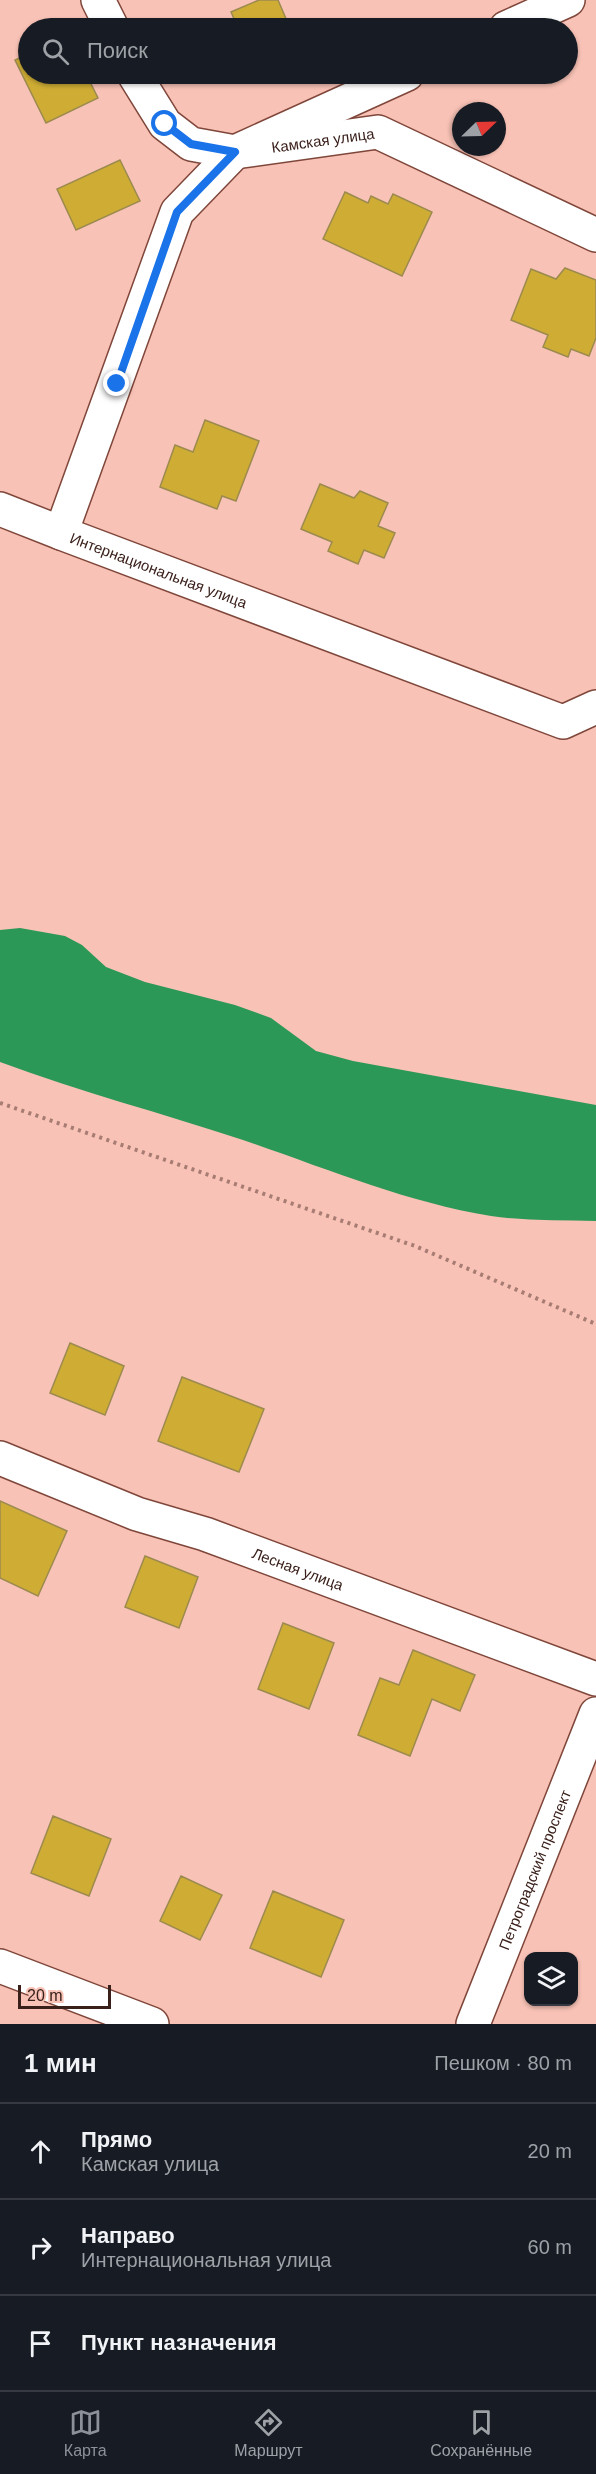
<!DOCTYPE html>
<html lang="ru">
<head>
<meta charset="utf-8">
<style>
	body { margin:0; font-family:Arial,sans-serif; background:#242831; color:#f1f3f6 }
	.controls { position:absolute; right:18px; bottom:18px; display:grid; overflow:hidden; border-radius:12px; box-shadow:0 2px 4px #0004 }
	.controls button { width:54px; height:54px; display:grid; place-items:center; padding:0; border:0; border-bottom:2px solid #363941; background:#171b24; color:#f1f3f6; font:30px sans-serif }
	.compass { position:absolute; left:452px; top:102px; width:54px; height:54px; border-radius:50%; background:#171b24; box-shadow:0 2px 4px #0004; rotate:67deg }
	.scale { position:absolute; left:18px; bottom:15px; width:93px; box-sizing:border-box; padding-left:6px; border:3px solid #3a201b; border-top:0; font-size:16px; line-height:21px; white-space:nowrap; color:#3a201b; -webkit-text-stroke:4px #f9c2b6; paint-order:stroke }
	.stop { position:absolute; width:18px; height:18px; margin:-14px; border:4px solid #1a73e8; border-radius:50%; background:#fff }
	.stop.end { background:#1a73e8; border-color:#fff; box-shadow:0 2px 6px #0008 }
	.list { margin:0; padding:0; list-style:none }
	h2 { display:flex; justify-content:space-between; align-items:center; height:78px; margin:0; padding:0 24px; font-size:26px }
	h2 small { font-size:20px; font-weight:400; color:#9ea1a6 }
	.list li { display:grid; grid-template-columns:39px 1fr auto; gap:18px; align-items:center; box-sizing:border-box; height:96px; padding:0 24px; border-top:2px solid #363941 }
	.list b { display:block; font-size:22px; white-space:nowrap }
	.list p { margin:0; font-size:20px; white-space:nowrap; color:#9ea1a6 }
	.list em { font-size:20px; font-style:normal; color:#9ea1a6 }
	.icon { flex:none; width:33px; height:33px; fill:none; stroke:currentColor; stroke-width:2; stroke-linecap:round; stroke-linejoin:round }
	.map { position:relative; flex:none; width:596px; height:2024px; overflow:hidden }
	.search { position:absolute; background:#171b24; box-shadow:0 2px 4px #0004; left:18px; right:18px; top:18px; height:66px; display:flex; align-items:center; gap:15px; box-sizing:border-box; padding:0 21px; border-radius:33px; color:#9ea1a6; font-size:22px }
	.sheet { height:366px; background:#171b24 }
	nav { display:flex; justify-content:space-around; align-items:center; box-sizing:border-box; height:84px; border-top:2px solid #363941; background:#171b24; font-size:16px; color:#9ea1a6 }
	nav a { display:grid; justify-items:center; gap:3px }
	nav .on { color:#8c9099 }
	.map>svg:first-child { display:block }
	.water { fill:#2c9857 }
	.building { fill:#cfad34; stroke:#9c8a4f; stroke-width:1.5 }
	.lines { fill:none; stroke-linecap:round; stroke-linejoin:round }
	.minor-casing { stroke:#7f463a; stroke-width:36 }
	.path { stroke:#a77c73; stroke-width:4; stroke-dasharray:3 4.5; stroke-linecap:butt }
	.minor { stroke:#fff; stroke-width:33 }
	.route { stroke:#1a73e8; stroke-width:8 }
	.labels { text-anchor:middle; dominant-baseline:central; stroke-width:4.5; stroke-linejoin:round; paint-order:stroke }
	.street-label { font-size:15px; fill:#3a201b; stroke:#f9c2b6 }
</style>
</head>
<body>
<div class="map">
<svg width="596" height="2024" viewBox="0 0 596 2024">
	<rect width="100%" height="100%" fill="#f9c2b6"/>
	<path class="water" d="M20,928L65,936L82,945L106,967L145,982L235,1005L271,1018L316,1051L353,1061L596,1105V1221C561,1220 526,1221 491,1216C405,1202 325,1168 243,1140C162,1113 80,1092 0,1062V930Z"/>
	<path class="building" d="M259,0H278L290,28H238L231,12Z
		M28,54V74H86L98,98L46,123L15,60Z
		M120,160L140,201L76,230L57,189Z
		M345,192L368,203L371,196L388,204L393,194L432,212L402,276L323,239Z
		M565,268L596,280V338L589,356L571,349L568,357L543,347L548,335L511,320L531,269L556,279Z
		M205,420L259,441L236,501L222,496L217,509L160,487L175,445L193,452Z
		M320,484L354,498L360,491L388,503L378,526L395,533L384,558L364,550L358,564L328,551L332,542L301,529Z
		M70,1343L124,1366L105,1415L50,1393Z
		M182,1377L264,1409L239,1472L158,1441Z
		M0,1501L67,1531L38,1596L0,1578Z
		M145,1556L198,1577L179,1628L125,1607Z
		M283,1623L334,1643L309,1709L258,1689Z
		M413,1650L475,1675L460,1711L432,1699L410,1756L358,1735L380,1678L399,1685Z
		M53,1816L111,1839L89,1896L31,1873Z
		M181,1876L222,1895L200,1940L160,1921Z
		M273,1891L344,1920L321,1977L250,1948Z"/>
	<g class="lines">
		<defs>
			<g id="minor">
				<path d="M98,0L112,28"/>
				<path d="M506,28L568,0"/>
				<path id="s1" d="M134,74L165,124L191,144L235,152L378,132L596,235"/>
				<path id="s2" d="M407,74L235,152L177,212L61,533L563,722L596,707"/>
				<path d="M0,509L61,533"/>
				<path id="s3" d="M0,1458L137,1514L205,1534L596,1679"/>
				<path d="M0,1966L152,2024"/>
				<path id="s4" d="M473,2024L596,1714"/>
			</g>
		</defs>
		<use href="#minor" class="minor-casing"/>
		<path class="path" d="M0,1103L415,1246L596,1324"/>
		<use href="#minor" class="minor"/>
	</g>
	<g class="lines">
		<path class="route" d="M117,384L177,212L235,152L191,144L165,124"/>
	</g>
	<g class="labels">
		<g class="street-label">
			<text stroke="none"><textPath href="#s1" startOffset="225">Камская улица</textPath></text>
			<text stroke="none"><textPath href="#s2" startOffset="718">Интернациональная улица</textPath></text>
			<text stroke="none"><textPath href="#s3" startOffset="318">Лесная улица</textPath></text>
			<text stroke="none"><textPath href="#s4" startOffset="166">Петроградский проспект</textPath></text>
		</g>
	</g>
</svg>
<div class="controls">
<button><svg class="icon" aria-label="layers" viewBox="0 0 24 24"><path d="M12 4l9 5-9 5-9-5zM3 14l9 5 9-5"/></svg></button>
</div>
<svg class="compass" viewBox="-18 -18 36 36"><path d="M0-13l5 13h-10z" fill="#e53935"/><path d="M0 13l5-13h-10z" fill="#9ea1a6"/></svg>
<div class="scale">20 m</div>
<div class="stop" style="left:165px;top:124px"></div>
<div class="stop end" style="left:117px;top:384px"></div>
<div class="search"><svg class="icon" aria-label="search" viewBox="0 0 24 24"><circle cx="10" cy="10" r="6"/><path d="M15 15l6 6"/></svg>Поиск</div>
</div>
<section class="sheet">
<h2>1 мин<small>Пешком · 80 m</small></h2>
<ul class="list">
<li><svg class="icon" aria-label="ahead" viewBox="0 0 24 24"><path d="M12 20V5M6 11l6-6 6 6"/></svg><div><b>Прямо</b><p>Камская улица</p></div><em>20 m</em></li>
<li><svg class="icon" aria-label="right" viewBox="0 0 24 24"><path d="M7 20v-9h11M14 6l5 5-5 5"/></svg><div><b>Направо</b><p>Интернациональная улица</p></div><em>60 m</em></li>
<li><svg class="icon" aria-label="arrive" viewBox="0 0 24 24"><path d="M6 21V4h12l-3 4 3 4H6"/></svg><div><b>Пункт назначения</b></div></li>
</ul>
</section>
<nav>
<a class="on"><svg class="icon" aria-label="map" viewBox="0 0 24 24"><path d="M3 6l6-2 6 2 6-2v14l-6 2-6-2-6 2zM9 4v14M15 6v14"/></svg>Карта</a>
<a><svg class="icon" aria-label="directions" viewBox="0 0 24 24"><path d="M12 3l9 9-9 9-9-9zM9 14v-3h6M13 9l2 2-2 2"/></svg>Маршрут</a>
<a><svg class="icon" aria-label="saved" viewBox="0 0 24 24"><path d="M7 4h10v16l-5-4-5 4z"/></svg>Сохранённые</a>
</nav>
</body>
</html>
